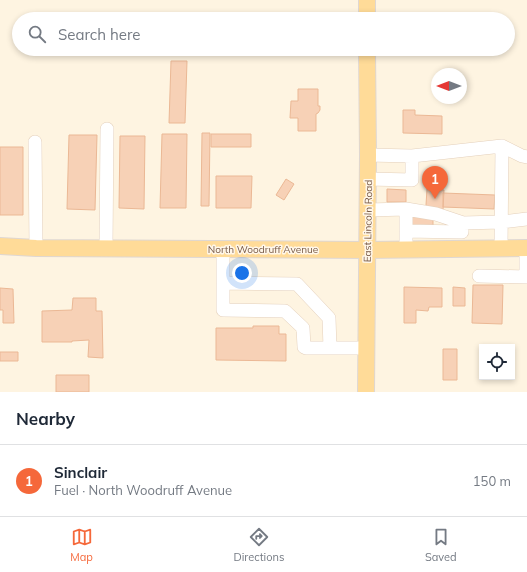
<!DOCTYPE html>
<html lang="en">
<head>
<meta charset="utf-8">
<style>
	body { margin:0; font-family:Mulish,sans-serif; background:#f2f2f3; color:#1f2937 }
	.controls { position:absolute; right:12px; bottom:12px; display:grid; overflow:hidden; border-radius:0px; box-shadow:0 2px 6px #0003 }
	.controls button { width:36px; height:36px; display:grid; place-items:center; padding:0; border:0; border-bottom:1px solid #e0e1e3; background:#fff; color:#1f2937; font:20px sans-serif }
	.compass { position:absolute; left:431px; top:68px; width:36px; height:36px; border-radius:50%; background:#fff; box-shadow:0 2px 6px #0003; rotate:270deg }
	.you { position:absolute; left:242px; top:273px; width:14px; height:14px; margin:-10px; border:3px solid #fff; border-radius:50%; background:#1a73e8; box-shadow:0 0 0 6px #1a73e833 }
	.badge { display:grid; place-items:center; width:26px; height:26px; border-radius:50%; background:#f5683a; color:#fff; font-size:13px; font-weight:700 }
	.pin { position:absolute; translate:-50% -33px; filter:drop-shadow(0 1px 2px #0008) }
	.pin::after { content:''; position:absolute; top:21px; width:14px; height:12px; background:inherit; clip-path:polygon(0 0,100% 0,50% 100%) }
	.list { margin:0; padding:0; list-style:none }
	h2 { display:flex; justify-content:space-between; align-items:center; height:52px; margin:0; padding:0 16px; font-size:17px }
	h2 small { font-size:13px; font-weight:400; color:#747a83 }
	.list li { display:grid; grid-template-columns:26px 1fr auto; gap:12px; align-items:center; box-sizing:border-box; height:72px; padding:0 16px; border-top:1px solid #e0e1e3 }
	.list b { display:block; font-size:15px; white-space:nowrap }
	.list p { margin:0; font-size:13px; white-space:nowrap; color:#747a83 }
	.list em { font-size:13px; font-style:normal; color:#747a83 }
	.icon { flex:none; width:22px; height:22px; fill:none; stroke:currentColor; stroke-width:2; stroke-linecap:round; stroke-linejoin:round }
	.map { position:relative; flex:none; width:527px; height:392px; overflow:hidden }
	.search { position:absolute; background:#fff; box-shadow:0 2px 6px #0003; left:12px; right:12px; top:12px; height:44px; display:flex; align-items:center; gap:10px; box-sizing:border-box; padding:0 14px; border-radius:22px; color:#747a83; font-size:15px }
	.sheet { height:124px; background:#fff }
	nav { display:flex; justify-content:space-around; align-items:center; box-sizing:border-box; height:56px; border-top:1px solid #e0e1e3; background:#fff; font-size:11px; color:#747a83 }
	nav a { display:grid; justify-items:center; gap:2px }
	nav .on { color:#f5683a }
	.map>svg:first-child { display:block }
	.building { fill:#f7d1b6; stroke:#ebb895 }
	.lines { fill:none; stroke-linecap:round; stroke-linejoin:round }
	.minor-casing { stroke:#e4d0bc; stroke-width:14 }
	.major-casing { stroke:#dfd7d2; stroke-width:18 }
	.minor { stroke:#fff; stroke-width:13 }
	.major { stroke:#ffdb98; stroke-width:16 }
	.labels { text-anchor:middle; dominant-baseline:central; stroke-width:3; stroke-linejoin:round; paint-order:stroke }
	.street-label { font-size:10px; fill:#785945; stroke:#fff7ea }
</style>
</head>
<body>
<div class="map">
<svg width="527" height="392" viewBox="0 0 527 392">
	<rect width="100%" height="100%" fill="#fef4e1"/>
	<path class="building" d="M171,61H187L185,123H169Z
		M298,89H318V106H320V110L318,113L316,114V131H298V118H290L291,101H298Z
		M403,110H415V115L442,116V134L403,133Z
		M202,133H210L209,206H201Z
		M162,134H187L186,208H160Z
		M211,134H251V147H211Z
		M69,135H97L95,210L67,209Z
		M120,136H145L144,209L119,208Z
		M0,147H23V215H0Z
		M216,176H252L251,208H216Z
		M286,179L294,184L284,200L276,195Z
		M387,189L406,190V202H387Z
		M427,189L444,190L443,210L429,209L426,205Z
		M443,193L495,195L494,209L443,207Z
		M412,215L433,216V227L412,226Z
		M473,285H503L502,324L472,323Z
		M404,287L442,288V307H429L428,311L416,310V323H404Z
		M453,287L465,288V306H453Z
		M0,288L13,289L14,323H3V310H0Z
		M73,298H96V311H102L103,358L88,357L89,340L72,341V342H42V311L72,310Z
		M253,326H279V334H286V361L216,360V328H253Z
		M443,349H457V380H443Z
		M0,352H18V361H0Z
		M56,375H89V392H56Z"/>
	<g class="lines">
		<defs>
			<path id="minor" d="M35,142L36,248
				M502,146L522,156L527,157
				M412,156L502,146L501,248
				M368,179L412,180V156L368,155
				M406,209V249
				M368,210L406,209L436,214L463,223L501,222L527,219
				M406,231L462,232
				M106,248L107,129
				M223,249V310L285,311L303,328L304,347L306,348H366
				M479,276L526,277V248
				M223,283L297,284L329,318L330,348"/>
			<path id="major" d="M367,0V19
				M0,246L36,248L367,250L527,248
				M366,392L368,155L367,49"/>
		</defs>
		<use href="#minor" class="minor-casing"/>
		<use href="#major" class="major-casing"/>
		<use href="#minor" class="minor"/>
		<use href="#major" class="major"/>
	</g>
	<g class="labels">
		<g class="street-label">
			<text transform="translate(368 221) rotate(-89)">East Lincoln Road</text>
			<text x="263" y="249">North Woodruff Avenue</text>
		</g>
	</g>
</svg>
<div class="controls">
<button><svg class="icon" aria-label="locate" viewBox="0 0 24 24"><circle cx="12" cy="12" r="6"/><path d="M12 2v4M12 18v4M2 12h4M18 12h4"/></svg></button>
</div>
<svg class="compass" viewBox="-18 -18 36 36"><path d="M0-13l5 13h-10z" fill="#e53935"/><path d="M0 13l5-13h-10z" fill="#747a83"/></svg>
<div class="you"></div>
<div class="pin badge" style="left:435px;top:199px">1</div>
<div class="search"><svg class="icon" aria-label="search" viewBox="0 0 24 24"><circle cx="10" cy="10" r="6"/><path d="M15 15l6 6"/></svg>Search here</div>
</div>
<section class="sheet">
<h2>Nearby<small></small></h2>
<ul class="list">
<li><span class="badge">1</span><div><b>Sinclair</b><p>Fuel · North Woodruff Avenue</p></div><em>150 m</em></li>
</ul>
</section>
<nav>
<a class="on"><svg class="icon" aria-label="map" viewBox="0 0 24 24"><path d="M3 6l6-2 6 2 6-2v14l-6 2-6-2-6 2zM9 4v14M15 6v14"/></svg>Map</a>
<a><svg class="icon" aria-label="directions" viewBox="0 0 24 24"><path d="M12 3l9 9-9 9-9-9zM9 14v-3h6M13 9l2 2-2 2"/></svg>Directions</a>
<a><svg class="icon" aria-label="saved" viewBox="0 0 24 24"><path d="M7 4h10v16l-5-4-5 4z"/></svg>Saved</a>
</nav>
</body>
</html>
